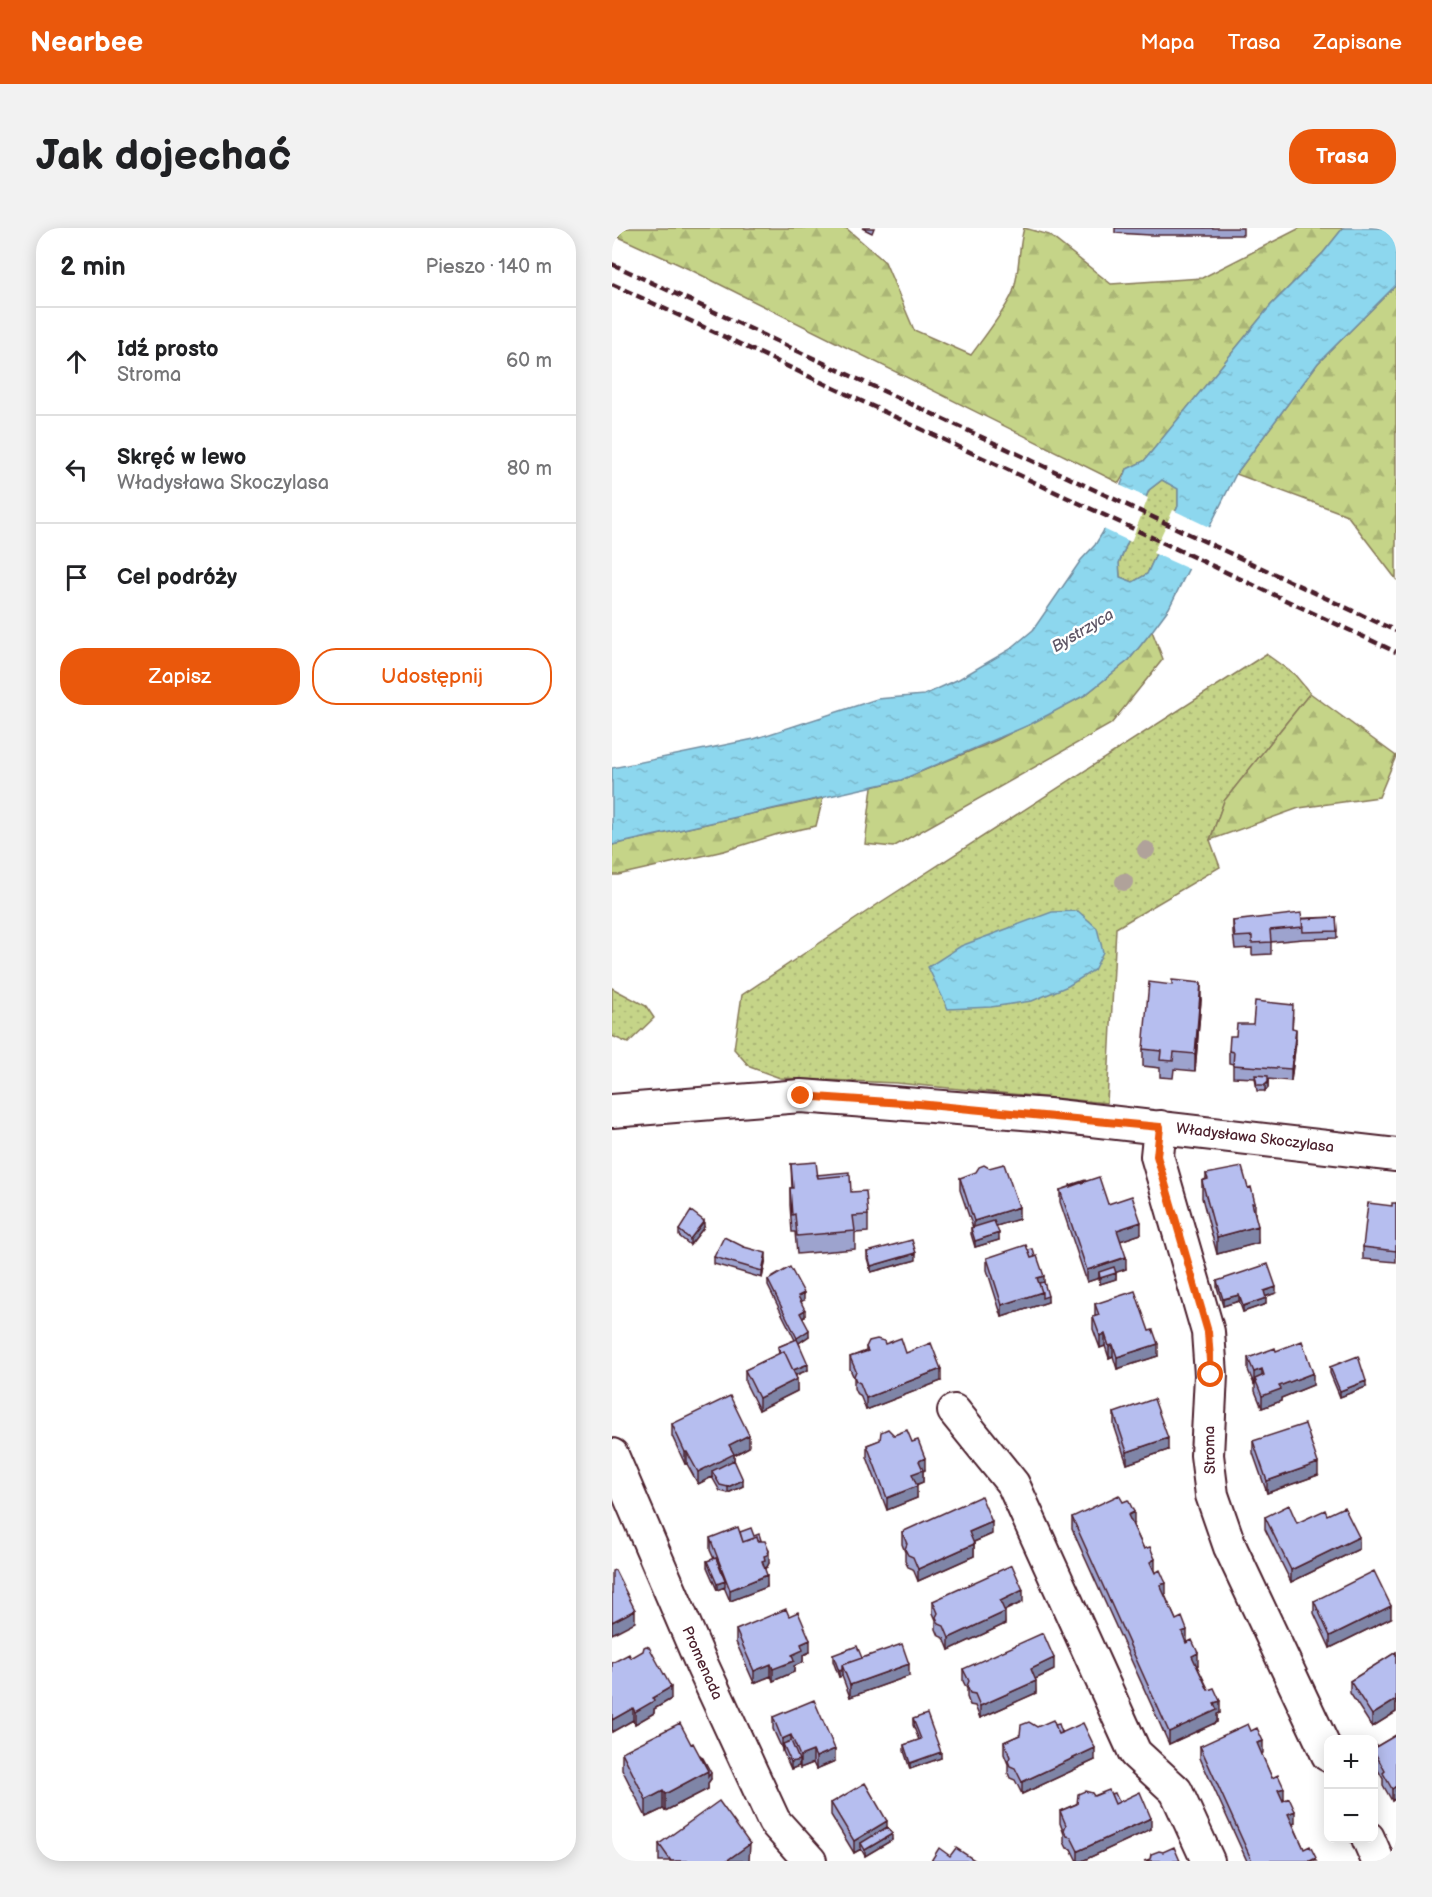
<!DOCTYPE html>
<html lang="pl">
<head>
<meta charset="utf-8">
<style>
	body { margin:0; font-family:"Balsamiq Sans",sans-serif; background:#f2f2f2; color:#202124 }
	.controls { position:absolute; right:18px; bottom:18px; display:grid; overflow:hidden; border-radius:12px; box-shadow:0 3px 15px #0003 }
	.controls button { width:54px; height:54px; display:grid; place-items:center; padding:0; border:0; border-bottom:2px solid #e0e0e0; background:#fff; color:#202124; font:30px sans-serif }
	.stop { position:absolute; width:18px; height:18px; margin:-14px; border:4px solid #ea580c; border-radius:50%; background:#fff }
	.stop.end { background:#ea580c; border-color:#fff; box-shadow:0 2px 6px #0008 }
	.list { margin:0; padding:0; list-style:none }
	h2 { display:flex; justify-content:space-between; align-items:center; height:78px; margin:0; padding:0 24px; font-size:26px }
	h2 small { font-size:20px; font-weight:400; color:#757577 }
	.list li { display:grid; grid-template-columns:39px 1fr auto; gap:18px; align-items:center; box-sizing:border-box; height:108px; padding:0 24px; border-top:2px solid #e0e0e0 }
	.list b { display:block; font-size:22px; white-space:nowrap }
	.list p { margin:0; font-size:20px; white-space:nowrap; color:#757577 }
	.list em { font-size:20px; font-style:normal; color:#757577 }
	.actions { display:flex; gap:12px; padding:18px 24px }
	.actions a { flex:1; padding:14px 0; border:2px solid #ea580c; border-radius:24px; text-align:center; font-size:21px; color:#ea580c }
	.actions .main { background:#ea580c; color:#fff }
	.icon { flex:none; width:33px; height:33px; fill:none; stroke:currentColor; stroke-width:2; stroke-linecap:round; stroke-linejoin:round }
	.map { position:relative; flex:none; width:784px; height:1633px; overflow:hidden; border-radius:24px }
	header { display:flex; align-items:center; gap:36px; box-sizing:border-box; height:84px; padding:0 30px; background:#ea580c; color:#fff }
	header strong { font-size:28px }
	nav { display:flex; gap:33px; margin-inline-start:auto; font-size:21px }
	.intro { display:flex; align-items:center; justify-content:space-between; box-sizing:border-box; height:144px; padding:0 36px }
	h1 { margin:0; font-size:42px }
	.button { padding:15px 27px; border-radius:24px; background:#ea580c; color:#fff; font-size:21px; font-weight:700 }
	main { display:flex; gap:36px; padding:0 36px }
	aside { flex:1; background:#fff; border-radius:24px; box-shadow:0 3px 15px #0003 }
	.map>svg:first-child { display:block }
	.grass { fill:url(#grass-dots); stroke:#887a5a; stroke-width:1.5 }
	.forest { fill:url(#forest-firs); stroke:#887a5a; stroke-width:1.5 }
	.water { fill:url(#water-ripples); stroke:#728da0; stroke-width:1.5; fill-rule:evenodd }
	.pier { fill:#fff }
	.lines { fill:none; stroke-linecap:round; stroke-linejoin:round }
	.minor-casing { stroke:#4a1f2b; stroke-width:36 }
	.minor { stroke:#fff; stroke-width:32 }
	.rail { stroke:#4a1f2b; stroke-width:4.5; stroke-dasharray:9 4.5; stroke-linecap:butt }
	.tree { fill:#b0a29a }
	.wall { fill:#9da3ce; stroke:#4a1f2b; stroke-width:1.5 }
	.shaded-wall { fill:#7f85a7; stroke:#4a1f2b; stroke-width:1.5 }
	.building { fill:#b6beef; stroke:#4a1f2b; stroke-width:1.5 }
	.route { stroke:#ea580c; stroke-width:8 }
	.labels { text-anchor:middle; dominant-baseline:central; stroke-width:5; stroke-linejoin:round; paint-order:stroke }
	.street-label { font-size:15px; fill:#4a1f2b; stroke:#fff }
	.water-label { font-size:16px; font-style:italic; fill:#5e5666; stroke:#fff }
</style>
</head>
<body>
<header>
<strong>Nearbee</strong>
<nav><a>Mapa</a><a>Trasa</a><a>Zapisane</a></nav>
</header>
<div class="intro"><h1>Jak dojechać</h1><a class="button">Trasa</a></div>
<main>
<aside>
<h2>2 min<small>Pieszo · 140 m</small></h2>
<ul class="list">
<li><svg class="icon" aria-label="ahead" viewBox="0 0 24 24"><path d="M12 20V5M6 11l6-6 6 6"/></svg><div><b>Idź prosto</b><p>Stroma</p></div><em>60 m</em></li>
<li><svg class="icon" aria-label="left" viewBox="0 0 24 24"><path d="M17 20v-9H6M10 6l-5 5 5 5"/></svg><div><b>Skręć w lewo</b><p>Władysława Skoczylasa</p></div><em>80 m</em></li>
<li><svg class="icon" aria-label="arrive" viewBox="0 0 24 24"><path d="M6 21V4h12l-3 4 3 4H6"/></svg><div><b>Cel podróży</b></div></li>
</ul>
<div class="actions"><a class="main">Zapisz</a><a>Udostępnij</a></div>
</aside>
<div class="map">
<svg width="784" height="1633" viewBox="0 0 784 1633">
	<defs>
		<pattern id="grass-dots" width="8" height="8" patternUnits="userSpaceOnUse" patternTransform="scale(1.5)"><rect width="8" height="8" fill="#c5d488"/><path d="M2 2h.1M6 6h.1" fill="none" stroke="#abb676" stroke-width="1.8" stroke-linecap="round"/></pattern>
		<pattern id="forest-firs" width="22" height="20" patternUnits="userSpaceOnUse" patternTransform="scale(1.5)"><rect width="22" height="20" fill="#c5d488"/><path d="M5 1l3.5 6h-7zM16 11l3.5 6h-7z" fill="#abb676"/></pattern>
		<pattern id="water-ripples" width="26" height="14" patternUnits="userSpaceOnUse" patternTransform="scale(1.5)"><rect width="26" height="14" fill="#8dd7ee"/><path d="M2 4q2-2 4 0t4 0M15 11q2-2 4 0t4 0" fill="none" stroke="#7bb8cc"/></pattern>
	</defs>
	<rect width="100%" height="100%" fill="#fff"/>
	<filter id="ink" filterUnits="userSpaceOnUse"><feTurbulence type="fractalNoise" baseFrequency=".0167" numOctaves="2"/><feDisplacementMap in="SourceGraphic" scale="12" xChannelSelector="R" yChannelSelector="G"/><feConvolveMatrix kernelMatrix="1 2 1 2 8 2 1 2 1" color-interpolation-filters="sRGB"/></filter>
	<g filter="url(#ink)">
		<path class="grass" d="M550,252L566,260V278L535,346L521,354L508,349L507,335L537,262Z
			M654,426L683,447L698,465L612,573L598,612L608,639L504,700L495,875L284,855L168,850L138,839L122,821L130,767L269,674Z
			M0,760L34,778L42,790L16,815L0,808Z"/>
		<path class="forest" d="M0,0H234L273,34L302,102L359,127C370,112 395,80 401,64C408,43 406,21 412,0L437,7L499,56L590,50L688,0H731L711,25L659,77L532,233L515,241L507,255L79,42L0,6Z
			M784,57V351L735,287L624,246L706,135Z
			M540,403L551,431L499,496L281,619L253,616L260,559L289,552L385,512L473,467L517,432Z
			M698,465L784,528L767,569L687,580L598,612L612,573Z
			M211,570L204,598L166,606L112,623L6,647H0V617Z"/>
		<path class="water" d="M731,0H784V57L706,135L624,246L557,380L540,403L517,432L473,467L419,496L289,552L0,617V540L142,511L265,471L312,467L347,451L397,422L421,402L469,332L483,317L491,304L515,241L532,233L659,77L711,25ZM550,252L566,261V278L535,346L521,354L508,349L507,335L537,262Z
			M466,683L485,700L491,724L482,742L456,758L420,773L379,779L336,781L316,739L349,718L440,684Z"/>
		<path class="pier" d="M505,256L536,270L519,314L489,300Z
			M561,282L599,300L579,342L541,325Z"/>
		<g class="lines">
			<defs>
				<path id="minor" d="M0,883L189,868L436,887L784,927
					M548,899L545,928L596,1104L599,1147L595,1227L600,1267L618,1319L716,1527
					M342,1183L401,1256L523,1525L564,1563L596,1633
					M0,1227L90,1437L162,1593L198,1633
					M756,1610L766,1633"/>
			</defs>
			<use href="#minor" class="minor-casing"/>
			<use href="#minor" class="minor"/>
			<path class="rail" d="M0,36L784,403
				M0,56L784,424"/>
		</g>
		<g class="tree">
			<circle cx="534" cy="622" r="9"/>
			<circle cx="512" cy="654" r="9"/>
		</g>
		<path class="wall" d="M250,0H262L260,5Z
			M503,0H631V7H538L503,5Z
			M724,689L725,710L691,711L659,714V726L640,727V720L623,721L621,705V693Z
			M589,772L583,843L562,841L561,850L548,849V840L531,838V821Z
			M681,789L680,801L684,813L679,853L656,851V860L653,863H645L643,850L621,849V836L617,835V823L624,808L641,796Z
			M179,936L205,947L239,964L256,987V1004L243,1005V1021L185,1026L183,1004H180L178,977V960H180Z
			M594,946L643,975V989L646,1015L605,1026L590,970V953L594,951Z
			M348,950L407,991L384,998L387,1012L363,1019L359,1006V1000H361L348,962Z
			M448,962L496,976L529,1006L508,1013L514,1041L504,1044V1051L488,1056L487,1050L475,1054L448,974Z
			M784,975V1034L751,1031V1019L780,978Z
			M92,999L78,1017L67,1008V1002Z
			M416,1022L423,1029L432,1054L436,1074L390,1089L375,1042V1030Z
			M255,1024L304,1032L259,1044L255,1030Z
			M102,1029L154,1031L150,1050L102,1036Z
			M156,1052L192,1072L189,1073L193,1088L190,1090L197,1108L187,1115L196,1142L184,1147L185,1163L147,1182L133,1154V1142L167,1126L166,1119L183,1112L156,1058Z
			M605,1053L664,1065L653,1069L654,1076L631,1084L627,1073L611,1078L605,1059Z
			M483,1076L537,1103L546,1128L505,1141L501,1128L497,1130L493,1118L488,1120L481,1101V1089H483Z
			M273,1116L294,1125L329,1153L254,1182L248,1167L244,1165L242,1160V1150L238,1141V1129L254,1123V1119Z
			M664,1123L701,1157L669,1170V1173L650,1180L643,1163V1155L642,1156L636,1142V1130Z
			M718,1139L754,1159L728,1169L718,1145Z
			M502,1185L556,1222L515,1236L502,1197Z
			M60,1196L137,1219L122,1227V1232L131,1258L116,1265L108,1263L100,1249L86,1256L75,1236H73L60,1208Z
			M282,1207L300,1214L313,1242L311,1243V1254L304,1257L305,1270L275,1282L255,1229V1217Z
			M641,1213L706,1247L655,1265L641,1225Z
			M715,1287L747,1321L679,1354L653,1301V1289L685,1295Z
			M460,1289L522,1296L521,1297L532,1321L543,1343L542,1344L554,1366L553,1367L564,1392L575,1414H574L586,1437L585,1438L608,1485L605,1486V1494L557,1516L460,1301Z
			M128,1304L142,1308L157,1335L155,1339L153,1340L155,1359L118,1373L112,1359L105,1362L95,1339V1333L102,1331L98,1322V1310Z
			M290,1304L380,1306L362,1314V1328L306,1353L301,1341L296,1339L293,1333V1324L290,1316Z
			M321,1373L411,1374L392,1383L393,1396L337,1422L332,1410L327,1408L324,1401V1392L321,1385Z
			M702,1373L779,1390L718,1420L702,1385Z
			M177,1388L198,1424L191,1427V1434L182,1438V1444L161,1453L159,1448L142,1455L124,1414V1402Z
			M784,1424V1484L760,1499L738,1465V1453Z
			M221,1427L250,1430L297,1448L238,1469L230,1448L227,1449L221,1433Z
			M19,1430L59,1471L42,1481V1485L23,1496L21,1492L0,1504V1435Z
			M351,1441L442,1442L423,1451L424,1465L368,1490L363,1478L358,1477L355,1469V1461L351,1453Z
			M161,1489L223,1533L204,1541L201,1535L188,1540L187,1538L179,1541L161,1501Z
			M301,1491L329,1530L298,1541L292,1523V1517L307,1512L301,1497Z
			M443,1497L483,1532L410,1566L403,1552L398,1550L396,1545V1536L392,1526V1514L425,1499Z
			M784,1507V1570L780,1573L771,1557V1551L762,1535V1520Z
			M79,1516L99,1551L96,1555V1561L53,1583L51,1581L34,1589L10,1541V1524Z
			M588,1518L651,1525H649L660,1550L672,1571L671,1572L683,1595L681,1596L692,1621L704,1633H635L588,1530Z
			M499,1566L539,1601L470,1633H465L459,1621L455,1620L452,1614V1606L448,1595V1583L482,1568Z
			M219,1575L275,1599L280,1612L253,1628L249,1621L242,1625L219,1587Z
			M47,1616L138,1633H47Z"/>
		<path class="shaded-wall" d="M589,755V772L583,843V826Z
			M684,801V813L679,853V841Z
			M656,854V860L653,863V857Z
			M407,979V991L362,1005V993Z
			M92,993V999L78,1017V1011Z
			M529,994V1006L505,1014V1002Z
			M646,998V1015L605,1026V1009Z
			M387,1005V1012L363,1019V1013Z
			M154,1025V1031L150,1050V1043Z
			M304,1025V1032L259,1044V1038Z
			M514,1029V1041L488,1050L487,1044V1050L475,1054V1042Z
			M504,1045V1051L488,1056V1050Z
			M432,1048V1060L427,1061L425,1050Z
			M664,1059V1065L652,1069V1063Z
			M430,1064L436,1068V1074L390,1089V1077Z
			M192,1065V1072L186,1075V1068Z
			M627,1067V1073L611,1078V1071Z
			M654,1070V1076L631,1084V1078Z
			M193,1082V1088L188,1092V1085Z
			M197,1102V1108L185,1116V1110Z
			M493,1106V1118L488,1120V1108Z
			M546,1116V1128L505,1141V1129Z
			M501,1117V1128L497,1130V1118Z
			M196,1136V1142L179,1149V1143Z
			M329,1141V1153L254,1182V1170Z
			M650,1141V1153L643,1151V1155L642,1156V1144Z
			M701,1145V1157L669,1170V1173L650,1180V1168L667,1158Z
			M185,1151V1163L147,1182V1170Z
			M754,1153V1159L728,1169V1163Z
			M137,1207V1219L122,1227V1238L100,1243V1249L86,1256V1244L117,1217Z
			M556,1210V1222L515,1236V1224Z
			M73,1224H75V1236H73Z
			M313,1230V1242L311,1243V1254L300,1258V1246L307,1233Z
			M706,1235V1247L655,1265V1253Z
			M131,1252V1258L116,1265V1259Z
			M305,1258V1270L275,1282V1270Z
			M522,1284V1296L516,1299V1287Z
			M380,1294V1306L357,1316V1304Z
			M747,1309V1321L679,1354V1342Z
			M362,1316V1328L306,1353V1341Z
			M157,1323V1335L155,1339L153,1340V1344L150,1333L152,1328Z
			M543,1331V1343L538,1346V1334Z
			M155,1347V1359L118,1373V1362Z
			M113,1353V1359L105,1362V1356Z
			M554,1355V1366L548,1369V1357Z
			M411,1362V1374L388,1384V1373Z
			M779,1378V1390L718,1420V1408Z
			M23,1382V1394L0,1406V1394Z
			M393,1384V1396L337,1422V1410Z
			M575,1402V1414L570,1416V1404Z
			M198,1412V1424L191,1427V1434L182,1438V1444L161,1453V1441L180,1427L189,1416Z
			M586,1425V1437L580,1440V1428Z
			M442,1430V1442L419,1453V1441Z
			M159,1436V1448L142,1455V1443Z
			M297,1436V1448L238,1469V1457Z
			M230,1442V1448L227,1449V1443Z
			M424,1453V1465L368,1490V1478Z
			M59,1459V1471L42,1481V1485L23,1496V1484L40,1470Z
			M784,1472V1484L760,1499V1487Z
			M608,1473V1485L605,1486V1494L557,1516V1504L602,1475Z
			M21,1480V1492L0,1504V1492Z
			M179,1507V1519L171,1516V1522L170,1523V1511Z
			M651,1513V1525L645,1527V1515Z
			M483,1520V1532L410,1566V1554Z
			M223,1521V1533L204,1541V1529Z
			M201,1523V1535L188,1540V1528Z
			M329,1524V1530L298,1541V1535Z
			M187,1532V1538L179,1541V1534Z
			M96,1543L99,1545V1551L96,1555V1561L53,1583V1566Z
			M784,1558V1570L780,1573V1561Z
			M672,1560V1571L666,1574V1562Z
			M51,1563V1581L34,1589V1572Z
			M683,1583V1595L676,1598V1586Z
			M539,1590V1601L470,1633H466V1623Z
			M275,1593V1605L249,1615V1621L242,1625V1613Z
			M280,1606V1612L253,1628V1622Z
			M138,1616L137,1633H114Z"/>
		<path class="building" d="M689,685L691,699L658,702L659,714L640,715V708L623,709L621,693Z
			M724,689L725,703L691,704L690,691Z
			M560,752L589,755L583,826L562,824L561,833L548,832L549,823L531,821L537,754L560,757Z
			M643,773L681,777L680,800L684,801L679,841L621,837L622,824L617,823L618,808H624L625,796H641Z
			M643,847L656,848V854L653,857H645Z
			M204,934L206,950L238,947L239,964L254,963L256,987L241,988L243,1003L185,1008L183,986L180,987L178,960H181L179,936Z
			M392,936L407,979L362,993L348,950L364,944L367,939L372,937L377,940Z
			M630,939L636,960L639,959L643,975H640L646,998L605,1009L590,953L596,951L594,946Z
			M237,944V947L206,950L205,947Z
			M487,949L496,976L520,968L529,994L505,1002L514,1029L475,1042L448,962Z
			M473,952L474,953L458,959V957Z
			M756,975L780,978V975H784V1023L751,1019Z
			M79,983L92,993L78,1011L67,1002Z
			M382,993L387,1005L363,1013L359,1000Z
			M112,1009L132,1019L154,1025L150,1043L102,1029Z
			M300,1012L304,1025L259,1038L255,1024Z
			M414,1017L419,1030L425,1028L432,1048L425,1050L430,1064L390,1077L375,1030Z
			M421,1021L423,1029L419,1030L416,1022Z
			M656,1036L664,1059L652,1063L654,1070L631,1078L627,1067L611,1071L605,1053Z
			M178,1039L192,1065L186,1068L193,1082L188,1085L197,1102L185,1110L156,1052Z
			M502,1039L504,1045L488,1050L487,1044Z
			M432,1054L436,1068L430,1070V1064L427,1055Z
			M523,1063L537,1103L541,1102L546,1116L505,1129L501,1117L497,1118L493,1106L488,1108L481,1089L487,1087L483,1076Z
			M289,1110L294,1125L319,1115L329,1141L254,1170L248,1155L244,1153L242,1148L244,1143L238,1129L256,1123L254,1119L257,1113L265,1111L272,1113L273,1116Z
			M185,1111L196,1136L181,1142L172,1123L169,1125L166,1119Z
			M690,1113L701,1145L667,1158L669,1161L650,1168L643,1151L652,1147L650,1141L642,1144L636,1130L663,1120L664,1123Z
			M172,1123L185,1151L147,1170L133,1142Z
			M746,1128L754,1153L728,1163L718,1139Z
			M118,1168L137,1207L117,1217L122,1226L86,1244L75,1224H73L60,1196Z
			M542,1171L556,1210L515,1224L502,1185Z
			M693,1196L706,1235L655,1253L641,1213Z
			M276,1201L282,1207L295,1202L300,1214L306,1212L313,1230L307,1233L311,1242L300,1246L305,1258L275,1270L255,1217L268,1212L269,1204Z
			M122,1232L131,1252L116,1259L108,1257L100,1243Z
			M507,1267L511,1274L516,1272L522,1284L516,1287L532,1321L538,1319L543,1331L538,1334L543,1345L548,1342L552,1351L554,1355L548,1357L564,1392L570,1389L575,1402L570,1404L574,1415L580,1412L586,1425L580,1428L596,1462L602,1460L608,1473L602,1475L605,1482L557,1504L460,1289Z
			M369,1268L380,1294L357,1304L362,1316L306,1341L301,1329L296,1327L293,1321L295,1316L290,1304Z
			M677,1277L685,1295L713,1282L715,1287L732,1279L747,1309L679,1342L653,1289Z
			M126,1299L131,1314L145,1309L146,1313H153L157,1323L155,1327L152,1328L153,1332L150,1333L155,1347L118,1362L98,1310Z
			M139,1300L142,1308L147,1306L149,1312L146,1313L145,1309L131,1314L128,1304Z
			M104,1330L113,1353L105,1356L95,1333Z
			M400,1337L411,1362L388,1373L393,1384L337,1410L332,1398L327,1396L324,1389L326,1385L321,1373Z
			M3,1342L23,1382L0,1394V1343Z
			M762,1343L779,1378L718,1408L702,1373Z
			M174,1381L177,1388L186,1384L198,1412L189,1416L191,1422L180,1427L182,1433L161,1441L159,1436L142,1443L124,1402Z
			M431,1405L442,1430L419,1441L424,1453L368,1478L363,1466L358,1465L355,1458L357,1453L351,1441Z
			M290,1416L297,1436L238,1457L230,1437Z
			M34,1418L37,1419L59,1459L40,1470L42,1473L23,1484L21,1480L0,1492V1435L17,1426L19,1430L31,1423L32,1419Z
			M245,1418L250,1430L230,1437V1442L227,1443L221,1427Z
			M784,1424V1472L760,1487L738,1453Z
			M202,1472L223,1521L204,1529L201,1523L188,1528L179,1507L170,1511L161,1489Z
			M315,1486L329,1524L298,1535L292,1517L309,1511L301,1491Z
			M441,1492L447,1506L471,1495L483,1520L410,1554L403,1540L398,1538L396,1533L398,1529L392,1514L408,1507L409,1497L417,1494L425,1499Z
			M68,1495L79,1516L81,1515L96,1543L53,1566L51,1563L34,1572L10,1524Z
			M447,1496L450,1505L447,1506L443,1497Z
			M636,1496L639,1503L645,1500L651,1513L645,1515L660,1550L666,1547L672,1560L666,1562L671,1573L677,1570L683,1583L676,1586L692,1621L698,1618L704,1630L698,1633H640L588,1518Z
			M784,1507V1558L780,1561L771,1545L773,1543L762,1523V1520Z
			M179,1513L187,1532L179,1534L171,1516Z
			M89,1529L91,1530L99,1545L96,1549V1543Z
			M253,1555L275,1593L242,1613L219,1575Z
			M497,1562L503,1576L528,1564L539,1590L466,1623L459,1609L455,1608L452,1602L454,1597L448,1583L465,1576L466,1566L473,1563L480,1565L482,1568Z
			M503,1565L507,1574L503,1576L499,1566Z
			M107,1573L138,1616L114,1633H59L47,1616Z
			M275,1599L280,1606L253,1622L249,1615Z
			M562,1619L568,1633H532L538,1631L539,1626L547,1623L551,1624Z
			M327,1620L338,1628L344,1620L364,1633H319Z"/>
	</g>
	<g class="lines" filter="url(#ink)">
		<path class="route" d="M189,868L306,876L548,899L545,928L596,1104L599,1147"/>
	</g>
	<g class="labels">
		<g class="street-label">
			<text transform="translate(643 910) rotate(7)">Władysława Skoczylasa</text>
			<text transform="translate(598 1222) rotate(-91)">Stroma</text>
			<text transform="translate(90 1435) rotate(66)">Promenada</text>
		</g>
		<g class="water-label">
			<text transform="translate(471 403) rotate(-31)">Bystrzyca</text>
		</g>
	</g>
</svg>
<div class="controls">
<button>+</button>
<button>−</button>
</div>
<div class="stop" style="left:599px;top:1147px"></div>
<div class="stop end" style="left:189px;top:868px"></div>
</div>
</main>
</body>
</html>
